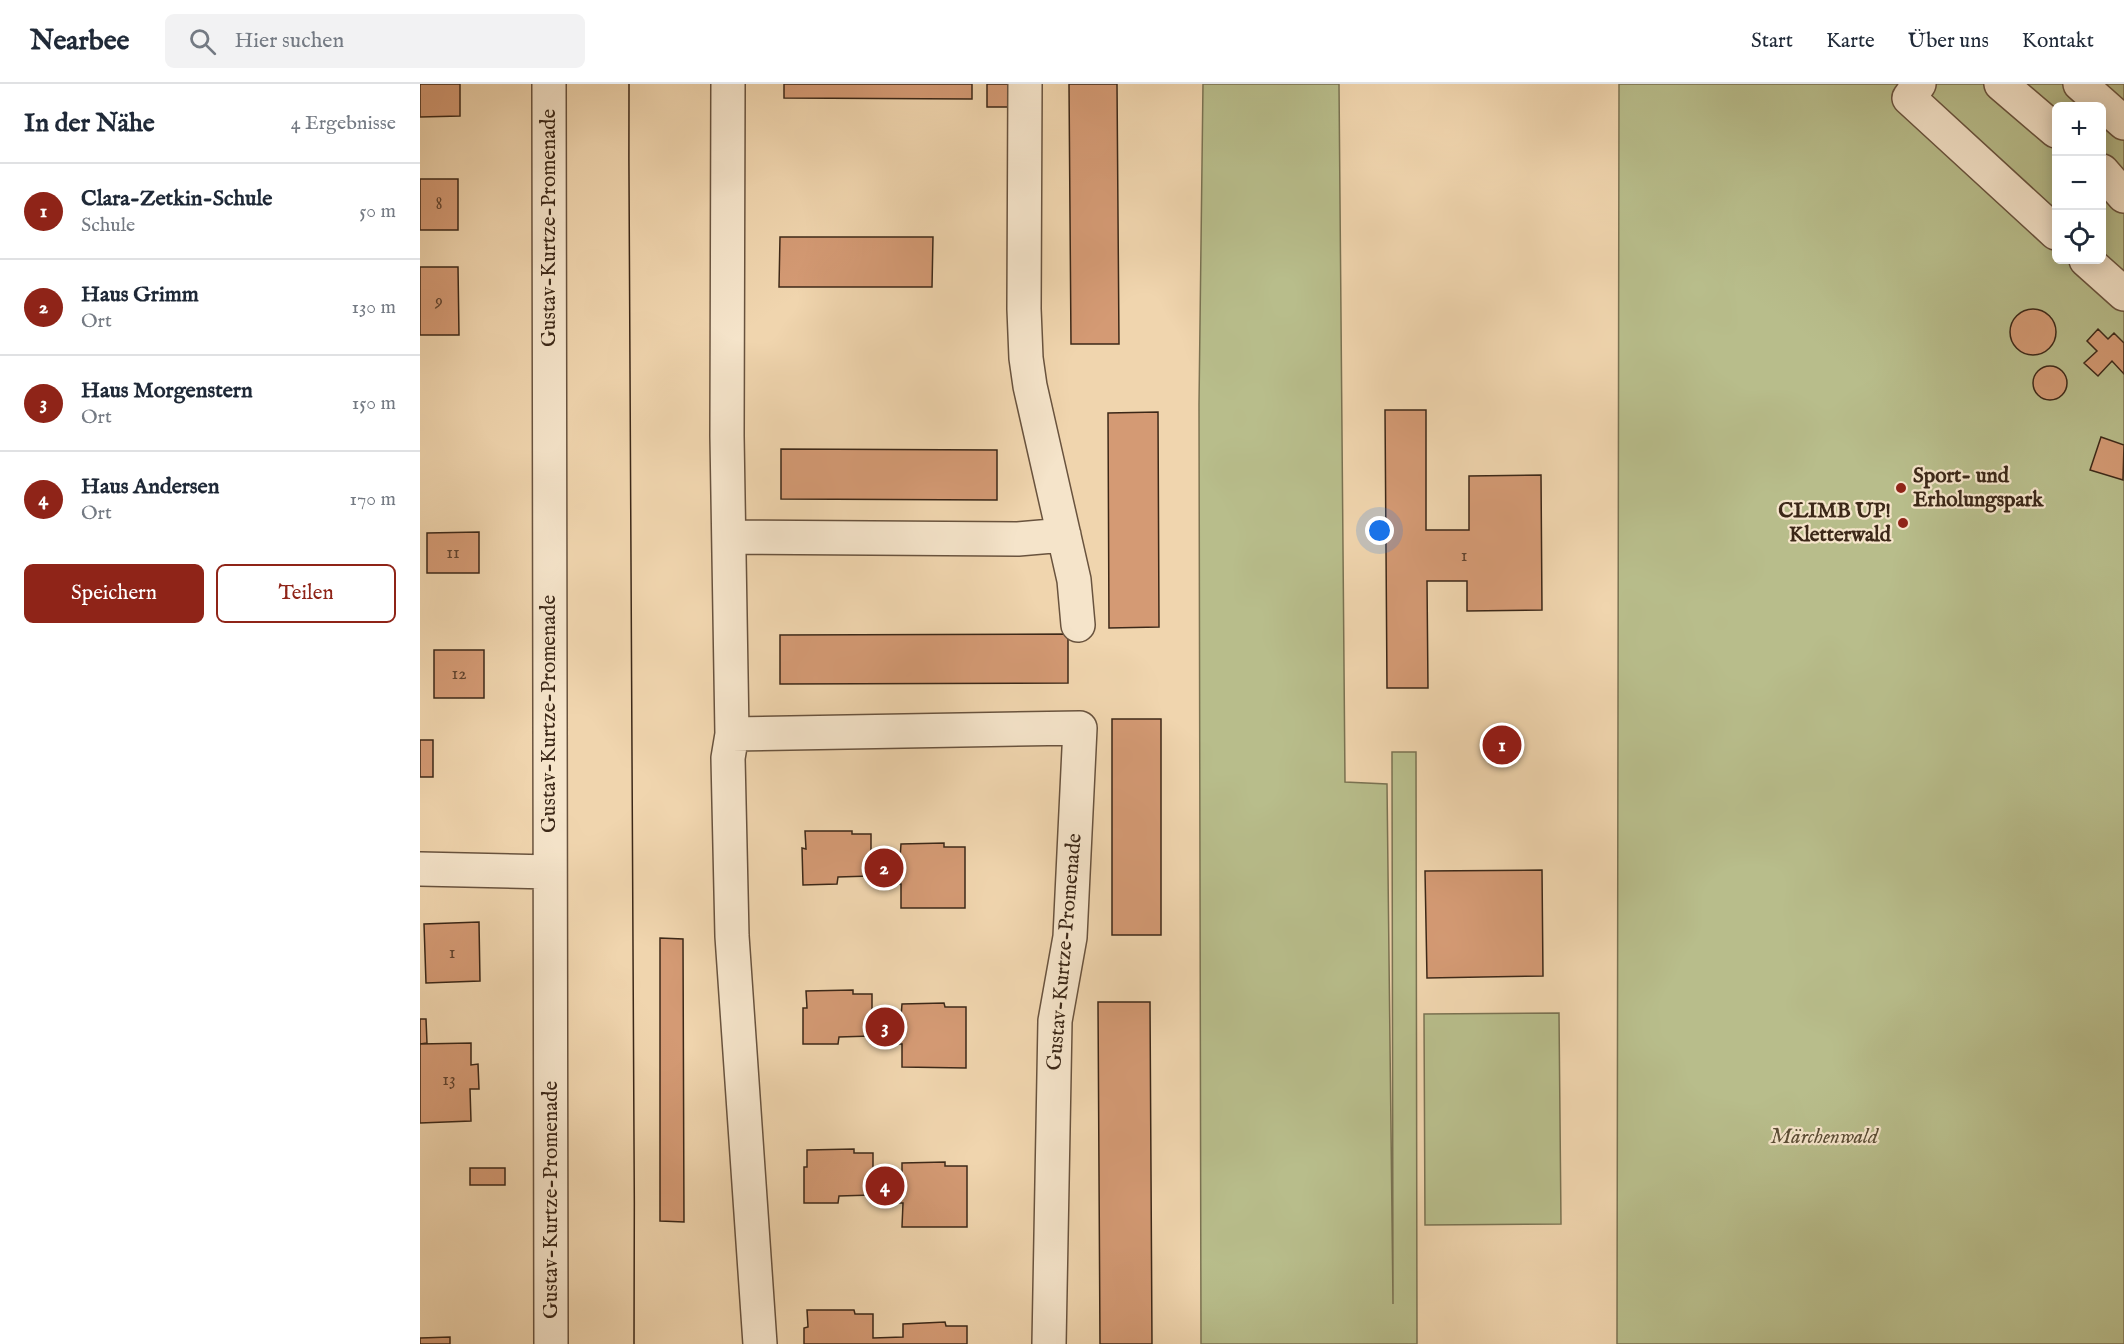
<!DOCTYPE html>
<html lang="de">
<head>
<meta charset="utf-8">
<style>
	body { margin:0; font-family:"IM FELL English",serif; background:#f2f2f3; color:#1f2937 }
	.controls { position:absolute; right:18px; top:18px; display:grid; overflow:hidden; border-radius:9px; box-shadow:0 3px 15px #0003 }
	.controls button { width:54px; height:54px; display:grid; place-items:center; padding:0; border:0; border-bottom:2px solid #e0e1e3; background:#fff; color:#1f2937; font:30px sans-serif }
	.you { position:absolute; left:960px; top:447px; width:21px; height:21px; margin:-15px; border:4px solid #fff; border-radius:50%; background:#1a73e8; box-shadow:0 0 0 9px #1a73e833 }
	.badge { display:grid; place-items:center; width:39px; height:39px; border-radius:50%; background:#8f2418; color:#fff; font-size:20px; font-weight:700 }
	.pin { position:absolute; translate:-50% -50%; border:3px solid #fff; box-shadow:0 2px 6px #0006 }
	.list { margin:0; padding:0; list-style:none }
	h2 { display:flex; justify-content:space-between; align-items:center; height:78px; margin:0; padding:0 24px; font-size:26px }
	h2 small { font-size:20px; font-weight:400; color:#747a83 }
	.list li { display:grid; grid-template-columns:39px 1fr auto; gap:18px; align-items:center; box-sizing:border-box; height:96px; padding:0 24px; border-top:2px solid #e0e1e3 }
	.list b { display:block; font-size:22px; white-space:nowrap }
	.list p { margin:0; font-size:20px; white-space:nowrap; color:#747a83 }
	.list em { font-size:20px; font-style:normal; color:#747a83 }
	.actions { display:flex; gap:12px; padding:18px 24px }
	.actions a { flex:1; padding:14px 0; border:2px solid #8f2418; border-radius:9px; text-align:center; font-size:21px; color:#8f2418 }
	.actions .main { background:#8f2418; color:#fff }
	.icon { flex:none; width:33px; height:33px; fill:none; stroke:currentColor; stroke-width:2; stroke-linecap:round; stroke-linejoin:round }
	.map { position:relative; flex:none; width:1704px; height:1260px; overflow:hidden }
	header { display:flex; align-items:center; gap:36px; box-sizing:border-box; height:84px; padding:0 30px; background:#fff; border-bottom:2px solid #e0e1e3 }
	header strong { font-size:28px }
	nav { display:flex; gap:33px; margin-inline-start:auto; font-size:21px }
	.search { width:420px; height:54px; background:#f2f2f3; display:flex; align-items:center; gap:15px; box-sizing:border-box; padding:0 21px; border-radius:9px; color:#747a83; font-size:22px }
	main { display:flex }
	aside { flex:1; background:#fff }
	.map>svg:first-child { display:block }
	.green { fill:#b8bd8b; stroke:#7a7252; stroke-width:1.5; fill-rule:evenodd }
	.building { fill:#d49a74; stroke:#3c2818; stroke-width:1.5 }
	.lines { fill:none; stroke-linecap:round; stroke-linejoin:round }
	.minor-casing { stroke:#69533e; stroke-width:36 }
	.minor { stroke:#f5e4ca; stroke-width:33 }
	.tram { stroke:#3c2818; stroke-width:1.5 }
	.poi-dot { fill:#8f2418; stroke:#f5e4ca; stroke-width:2 }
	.labels { text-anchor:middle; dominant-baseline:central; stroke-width:4.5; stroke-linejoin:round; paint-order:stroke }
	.number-label { font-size:18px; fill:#62442f }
	.street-label { font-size:21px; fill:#3c2818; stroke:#f5e4ca }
	.poi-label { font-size:21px; font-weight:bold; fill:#3c2818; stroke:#f5e4ca; text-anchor:start }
	.park-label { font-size:21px; font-style:italic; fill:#5b4d35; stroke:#f5e4ca }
</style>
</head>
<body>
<header>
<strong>Nearbee</strong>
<div class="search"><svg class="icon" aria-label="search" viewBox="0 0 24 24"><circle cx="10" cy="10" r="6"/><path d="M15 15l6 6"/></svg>Hier suchen</div>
<nav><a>Start</a><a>Karte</a><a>Über uns</a><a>Kontakt</a></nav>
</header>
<main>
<aside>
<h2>In der Nähe<small>4 Ergebnisse</small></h2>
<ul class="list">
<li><span class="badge">1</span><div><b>Clara-Zetkin-Schule</b><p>Schule</p></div><em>50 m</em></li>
<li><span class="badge">2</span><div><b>Haus Grimm</b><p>Ort</p></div><em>130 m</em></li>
<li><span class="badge">3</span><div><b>Haus Morgenstern</b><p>Ort</p></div><em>150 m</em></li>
<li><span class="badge">4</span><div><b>Haus Andersen</b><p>Ort</p></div><em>170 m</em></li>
</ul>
<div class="actions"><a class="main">Speichern</a><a>Teilen</a></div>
</aside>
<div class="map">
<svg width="1704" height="1260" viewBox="0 0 1704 1260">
	<rect width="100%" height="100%" fill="#f0d5ae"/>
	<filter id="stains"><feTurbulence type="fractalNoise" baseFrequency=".00333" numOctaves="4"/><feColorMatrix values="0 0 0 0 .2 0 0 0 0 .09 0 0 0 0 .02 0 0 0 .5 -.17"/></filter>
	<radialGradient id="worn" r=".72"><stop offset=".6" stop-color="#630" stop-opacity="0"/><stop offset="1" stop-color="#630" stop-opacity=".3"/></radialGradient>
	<path class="green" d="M783,0H919L925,698L967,700L973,1220L972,668H996L997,1260H781L779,321Z
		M1199,0H1704V1260H1197ZM1636,22H1682V176H1636Z
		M1139,929L1141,1140L1005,1141L1004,930Z"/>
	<path class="building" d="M0,0H40V32L0,33Z
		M364,0H552V15L364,14Z
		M567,0H591L590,23H567Z
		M649,0H697L699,260H651Z
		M0,95H38V146H0Z
		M360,153H513L512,203H359Z
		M0,183H38L39,251H0Z
		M1590 248a23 23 0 1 1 46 0a23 23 0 1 1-46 0Z
		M1678,245L1688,255L1694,249L1704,259V290L1692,277L1678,292L1664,279L1677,267L1667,257Z
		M1613 299a17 17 0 1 1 34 0a17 17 0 1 1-34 0Z
		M965,326H1006V446H1049V392L1121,391L1122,526L1047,527V497H1007L1008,604H967Z
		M738,328L739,543L689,544L688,329Z
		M1681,353L1704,361L1703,396L1670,386Z
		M361,365L577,366V416L361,415Z
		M59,448V489H7V449Z
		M648,550V599L360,600V551Z
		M14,566H64V614H14Z
		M692,635H741V851H692Z
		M0,656H13V693H0Z
		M385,747H432V750H451V775L480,774L481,760L524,759V763H545V824H481V800H451L450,792L418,793L417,800L383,801L382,764L386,765Z
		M1122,786L1123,892L1007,894L1005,787Z
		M59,838L60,897L6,899L4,840Z
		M240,854L263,855L264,1138L240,1137Z
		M433,906V910H452V934L481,933L482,920L524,919L525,923H546V984L482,983V960H452L451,952L419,953L418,960H383V924H387L386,907Z
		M678,918H730L732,1260H680Z
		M0,935H6L7,959L0,960Z
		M51,959V981L58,980L59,1005H50L51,1037L0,1039V960Z
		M434,1065V1069H453V1093H482V1079L525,1078V1082H547V1143H482L483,1119H453L452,1111L419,1112L418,1119H384V1083H387V1066Z
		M50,1084H85V1101H50Z
		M387,1226H434L435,1230H453V1254L483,1253V1240L525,1238L526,1242H547V1260H384V1244L388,1243Z
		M30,1253V1260H0V1254Z"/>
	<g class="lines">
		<defs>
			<path id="minor" d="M129,0L131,1260
				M308,0L307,352L312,650L308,674L312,852L340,1260
				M605,0L604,225L606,274L610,302L654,496L658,541
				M1499,0L1489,14L1636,149
				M1581,0L1636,47
				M1660,0L1704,39
				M1682,87L1704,112
				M1666,176L1704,210
				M309,453L598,455L644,451
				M312,650L660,644L650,853L635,937L629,1260
				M0,785L130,788"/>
		</defs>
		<use href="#minor" class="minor-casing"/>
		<use href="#minor" class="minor"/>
		<path class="tram" d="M209,0C208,420 216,840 214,1260"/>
	</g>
	<g class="poi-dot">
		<circle cx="1481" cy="404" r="6"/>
		<circle cx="1483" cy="439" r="6"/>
	</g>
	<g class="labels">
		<g class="number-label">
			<text x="19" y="120">8</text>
			<text x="19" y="217">9</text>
			<text x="33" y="469">11</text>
			<text x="1044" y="472">1</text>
			<text x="39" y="590">12</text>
			<text x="32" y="869">1</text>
			<text x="29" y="996">13</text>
		</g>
		<g class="street-label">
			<text transform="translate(129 144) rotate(-90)">Gustav-Kurtze-Promenade</text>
			<text transform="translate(129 630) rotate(-90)">Gustav-Kurtze-Promenade</text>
			<text transform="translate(645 868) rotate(-85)">Gustav-Kurtze-Promenade</text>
			<text transform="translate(131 1116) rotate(-90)">Gustav-Kurtze-Promenade</text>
		</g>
		<g class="poi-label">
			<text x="1493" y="392">Sport- und<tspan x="1493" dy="24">Erholungspark</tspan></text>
			<text x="1471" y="427" text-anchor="end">CLIMB UP!<tspan x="1471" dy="24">Kletterwald</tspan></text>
		</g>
		<g class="park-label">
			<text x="1404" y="1053">Märchenwald</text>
		</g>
	</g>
	<rect width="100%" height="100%" filter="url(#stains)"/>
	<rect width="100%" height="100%" fill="url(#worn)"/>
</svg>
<div class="controls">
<button>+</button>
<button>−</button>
<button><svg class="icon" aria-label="locate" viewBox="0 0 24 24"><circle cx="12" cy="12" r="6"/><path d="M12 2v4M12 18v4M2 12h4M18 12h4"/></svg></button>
</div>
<div class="you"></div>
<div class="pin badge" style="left:1082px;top:661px">1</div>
<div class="pin badge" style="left:464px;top:784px">2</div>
<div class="pin badge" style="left:465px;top:943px">3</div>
<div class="pin badge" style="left:465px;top:1102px">4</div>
</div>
</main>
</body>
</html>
